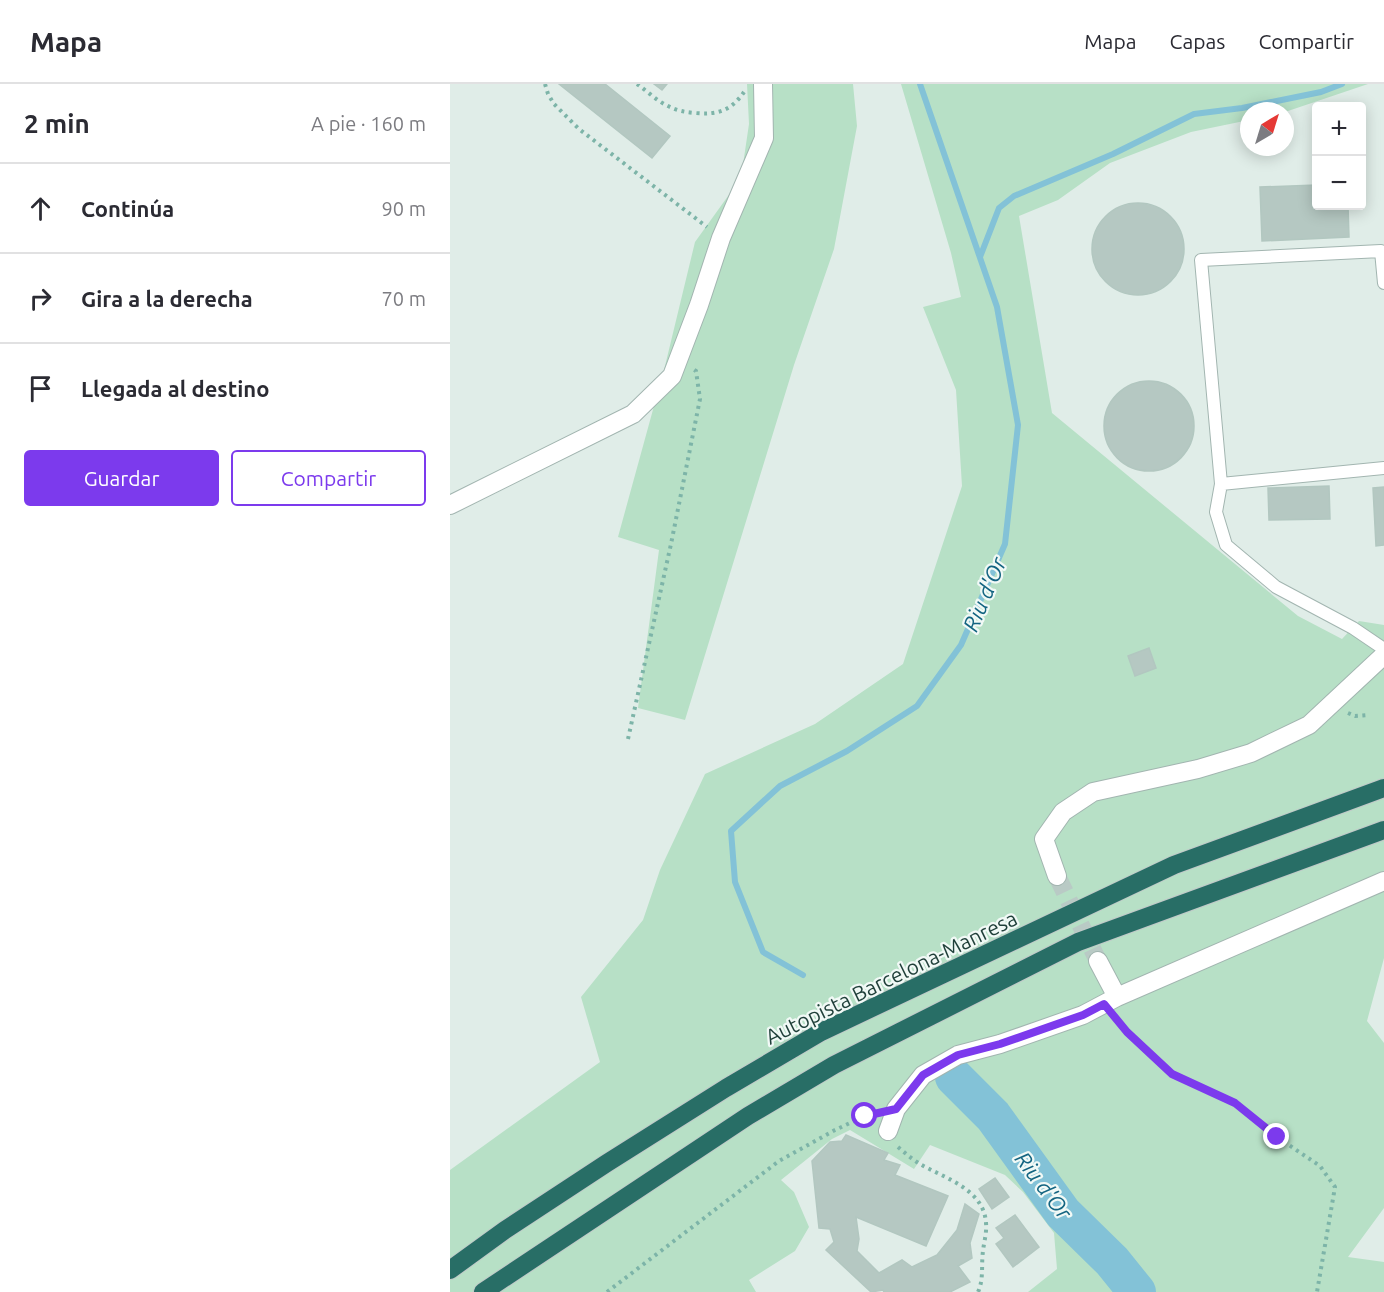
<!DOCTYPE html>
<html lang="es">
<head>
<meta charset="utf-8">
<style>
	body { margin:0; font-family:Ubuntu,sans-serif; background:#f2f2f3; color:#2b2b33 }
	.controls { position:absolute; right:18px; top:18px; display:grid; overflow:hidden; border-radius:6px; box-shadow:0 3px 15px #0003 }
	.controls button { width:54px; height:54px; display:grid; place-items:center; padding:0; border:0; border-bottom:2px solid #e1e1e2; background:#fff; color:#2b2b33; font:30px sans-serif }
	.compass { position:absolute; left:790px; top:18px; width:54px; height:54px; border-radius:50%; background:#fff; box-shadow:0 3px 15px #0003; rotate:38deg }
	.stop { position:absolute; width:18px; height:18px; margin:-14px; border:4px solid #7c3aed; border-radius:50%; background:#fff }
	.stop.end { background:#7c3aed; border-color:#fff; box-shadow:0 2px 6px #0008 }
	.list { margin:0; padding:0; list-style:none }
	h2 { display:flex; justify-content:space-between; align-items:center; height:78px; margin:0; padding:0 24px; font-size:26px }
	h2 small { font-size:20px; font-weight:400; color:#7c7c81 }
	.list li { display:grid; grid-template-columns:39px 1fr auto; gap:18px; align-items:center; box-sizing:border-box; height:90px; padding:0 24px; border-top:2px solid #e1e1e2 }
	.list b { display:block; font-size:22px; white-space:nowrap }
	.list em { font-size:20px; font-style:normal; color:#7c7c81 }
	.actions { display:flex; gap:12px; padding:18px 24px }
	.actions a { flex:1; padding:14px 0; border:2px solid #7c3aed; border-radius:6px; text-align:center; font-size:21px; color:#7c3aed }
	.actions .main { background:#7c3aed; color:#fff }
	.icon { flex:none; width:33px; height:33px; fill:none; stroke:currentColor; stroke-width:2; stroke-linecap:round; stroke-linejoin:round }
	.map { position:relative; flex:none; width:934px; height:1208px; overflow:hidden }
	header { display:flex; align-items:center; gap:36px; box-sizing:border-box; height:84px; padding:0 30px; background:#fff; border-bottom:2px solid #e1e1e2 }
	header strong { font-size:28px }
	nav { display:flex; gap:33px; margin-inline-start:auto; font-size:21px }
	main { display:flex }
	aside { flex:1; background:#fff }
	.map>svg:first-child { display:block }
	.green { fill:#b7e0c6 }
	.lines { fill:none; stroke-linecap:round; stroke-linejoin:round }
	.stream { stroke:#83c2d7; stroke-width:6 }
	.river { stroke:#83c2d7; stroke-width:38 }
	.building { fill:#b5c8c2; stroke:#b2c7c0; stroke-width:1.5 }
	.minor-tunnel { stroke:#b9cac5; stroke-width:18; stroke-dasharray:18 9; stroke-linecap:butt }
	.service-casing { stroke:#a2b5b0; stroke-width:14 }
	.minor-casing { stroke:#a2b5b0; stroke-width:20 }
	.motorway-casing { stroke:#c0c9c8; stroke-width:20 }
	.path { stroke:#7db4a8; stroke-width:4; stroke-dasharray:3 4.5; stroke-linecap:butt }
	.service { stroke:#fff; stroke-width:12 }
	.minor { stroke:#fff; stroke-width:18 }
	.motorway { stroke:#286e66; stroke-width:18 }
	.route { stroke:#7c3aed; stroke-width:8 }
	.labels { text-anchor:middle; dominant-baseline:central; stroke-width:4.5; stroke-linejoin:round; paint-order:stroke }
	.street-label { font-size:21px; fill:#1f3f39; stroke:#f1f9f6 }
	.water-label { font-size:22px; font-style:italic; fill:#136481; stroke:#f1f9f6 }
</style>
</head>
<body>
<header>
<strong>Mapa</strong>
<nav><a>Mapa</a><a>Capas</a><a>Compartir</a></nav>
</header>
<main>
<aside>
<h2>2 min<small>A pie · 160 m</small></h2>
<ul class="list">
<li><svg class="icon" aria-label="ahead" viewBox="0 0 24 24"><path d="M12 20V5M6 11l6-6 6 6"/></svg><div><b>Continúa</b></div><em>90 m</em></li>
<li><svg class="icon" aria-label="right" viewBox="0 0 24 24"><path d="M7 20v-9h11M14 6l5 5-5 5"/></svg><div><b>Gira a la derecha</b></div><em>70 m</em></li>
<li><svg class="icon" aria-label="arrive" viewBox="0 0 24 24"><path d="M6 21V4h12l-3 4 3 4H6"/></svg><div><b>Llegada al destino</b></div></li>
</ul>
<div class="actions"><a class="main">Guardar</a><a>Compartir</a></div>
</aside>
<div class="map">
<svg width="934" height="1208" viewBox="0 0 934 1208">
	<rect width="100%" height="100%" fill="#e0ede8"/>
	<path class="green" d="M297,0H403L407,42L384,165L344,281L235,636L188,624L209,466L168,453L215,282L245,158L291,94L299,40Z
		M451,0H918L835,28L799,27V36L741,48L660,79L608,116L569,132L602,329L848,532L892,555L909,537L934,541V874L917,937L934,959V1124L898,1173L934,1178V1208H578L607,1185L604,1149L573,1108L555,1091L480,1061L464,1085L400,1046L382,1055L331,1096L344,1108L359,1143L345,1167L299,1196L306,1208H0V1086L150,978L131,913L193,836L210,786L255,690L365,640L453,580L512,402L506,306L473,223L511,213L501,169Z"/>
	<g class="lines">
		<path class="stream" d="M530,173L549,124L564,112L663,70L744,30L792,24L871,8L892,0
			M353,891L313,868L285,798L281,747L330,702L397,667L467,622L511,561L555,460L568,341L547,223L470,0"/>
		<path class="river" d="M504,993L543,1032L613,1129L662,1177L687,1208"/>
	</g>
	<path class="building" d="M109,0H155L220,52L202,74Z
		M204,0H217L212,6Z
		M866,101V122H898L899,153L812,157L810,103Z
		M642 165a46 46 0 1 1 92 0a46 46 0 1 1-92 0Z
		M654 342a45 45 0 1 1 90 0a45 45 0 1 1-90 0Z
		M879,402L880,435L819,436L818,404Z
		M934,403V461L926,462L923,404Z
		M699,564L706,584L685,592L678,572Z
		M396,1051L438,1069L434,1076L450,1081L445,1091L498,1112L476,1162L406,1133L409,1155L407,1167L429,1189L452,1176L462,1183L487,1171L507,1146L515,1120L529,1130L520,1159L522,1174L508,1182L520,1198L500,1208H434L433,1206L421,1208L376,1166L384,1158L380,1145L369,1144L362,1077L380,1058L392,1057Z
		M545,1094L559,1113L542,1125L529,1105Z
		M565,1131L589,1163L563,1183L546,1160L554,1154L546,1144Z"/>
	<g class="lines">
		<path class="minor-tunnel" d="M607,792L648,877"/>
		<defs>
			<path id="service" d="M934,199L931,167L751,176L771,400L766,428L776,461L826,503L903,544L934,565
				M771,400L934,384"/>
			<path id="minor" d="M0,421L183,330L222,292L249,221L271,154L314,54L313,0
				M607,792L594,755L613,728L643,708L748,685L801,669L859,641L934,571
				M648,877L667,913
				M438,1047L446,1025L473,991L508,971L550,960L633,931L667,913L934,797"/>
			<path id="motorway" d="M0,1186L55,1146L157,1079L276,1004L371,948L724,781L934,704
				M33,1208L298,1032L384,981L628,858L934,746"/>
		</defs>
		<use href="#service" class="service-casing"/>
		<use href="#minor" class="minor-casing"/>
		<use href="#motorway" class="motorway-casing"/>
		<path class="path" d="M95,0L98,10L104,20L129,45L257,143
			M187,0C197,7 207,17 218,22C227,27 235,28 245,29C267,31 281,27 294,8
			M898,629L905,632L917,631
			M178,655L221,460L250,315L246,287L243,285
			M666,935L677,948L722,990L785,1019L827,1053L870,1082L885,1103L867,1208
			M448,1063C455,1069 462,1075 470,1080C494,1094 534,1105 536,1139C537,1148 534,1158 533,1167C531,1181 534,1195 528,1208
			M157,1208L329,1077L385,1046L415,1032L425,1030"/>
		<use href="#service" class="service"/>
		<use href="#minor" class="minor"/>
		<use href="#motorway" class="motorway"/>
	</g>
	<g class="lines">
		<path class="route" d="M415,1032L446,1025L473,991L508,971L550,960L633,931L654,920L677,948L722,990L785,1019L827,1053"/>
	</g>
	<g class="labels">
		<g class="street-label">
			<text transform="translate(441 893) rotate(-26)">Autopista Barcelona-Manresa</text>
		</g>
		<g class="water-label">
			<text transform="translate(534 510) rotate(-67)">Riu d'Or</text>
			<text transform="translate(594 1101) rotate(53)">Riu d'Or</text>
		</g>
	</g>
</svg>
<div class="controls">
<button>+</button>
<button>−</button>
</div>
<svg class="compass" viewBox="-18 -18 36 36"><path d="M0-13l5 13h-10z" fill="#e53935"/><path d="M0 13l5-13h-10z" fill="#7c7c81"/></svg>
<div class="stop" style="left:415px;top:1032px"></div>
<div class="stop end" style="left:827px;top:1053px"></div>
</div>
</main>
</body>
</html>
